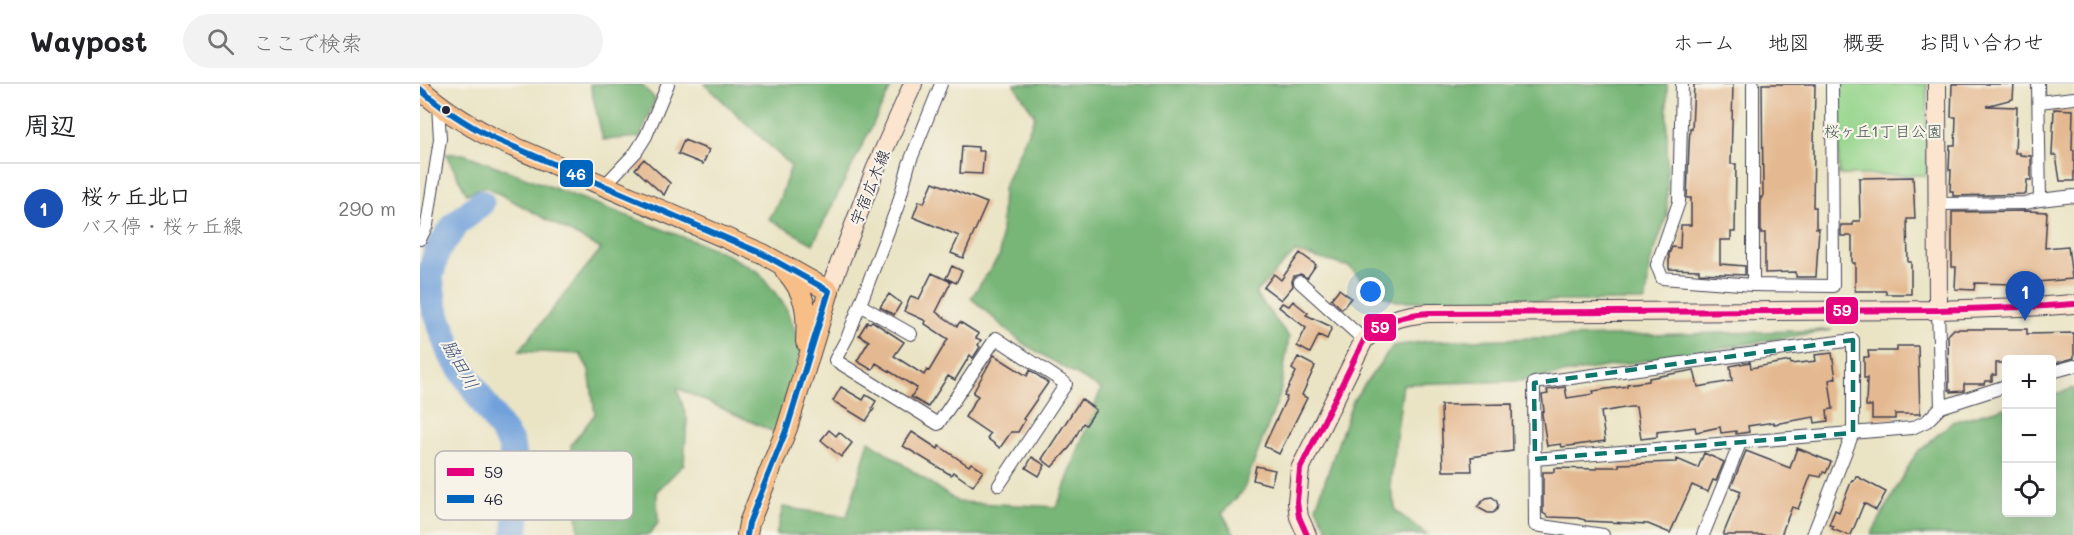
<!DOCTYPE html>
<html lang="ja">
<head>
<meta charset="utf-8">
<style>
	body { margin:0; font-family:Mali,"Klee One",sans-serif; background:#f2f2f2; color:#202124 }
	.controls { position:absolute; right:18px; bottom:18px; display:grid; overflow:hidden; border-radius:6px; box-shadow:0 6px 24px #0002 }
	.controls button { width:54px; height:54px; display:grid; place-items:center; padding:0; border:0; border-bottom:2px solid #e0e0e0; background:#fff; color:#202124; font:30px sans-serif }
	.you { position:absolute; left:951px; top:208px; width:21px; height:21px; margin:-15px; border:4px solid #fff; border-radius:50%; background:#1a73e8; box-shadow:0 0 0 9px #1a73e833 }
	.badge { display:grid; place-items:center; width:39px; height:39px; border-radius:50%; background:#b5179e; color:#fff; font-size:20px; font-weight:700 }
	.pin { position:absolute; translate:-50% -50px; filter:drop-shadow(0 2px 3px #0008) }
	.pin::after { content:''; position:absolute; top:32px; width:21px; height:18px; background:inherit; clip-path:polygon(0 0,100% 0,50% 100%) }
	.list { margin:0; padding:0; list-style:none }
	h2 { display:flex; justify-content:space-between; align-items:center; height:78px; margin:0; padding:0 24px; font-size:26px }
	h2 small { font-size:20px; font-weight:400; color:#757577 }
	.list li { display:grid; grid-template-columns:39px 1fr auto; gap:18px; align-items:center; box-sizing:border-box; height:90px; padding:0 24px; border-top:2px solid #e0e0e0 }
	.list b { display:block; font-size:22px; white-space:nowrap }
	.list p { margin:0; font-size:20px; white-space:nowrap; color:#757577 }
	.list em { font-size:20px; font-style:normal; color:#757577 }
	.icon { flex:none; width:33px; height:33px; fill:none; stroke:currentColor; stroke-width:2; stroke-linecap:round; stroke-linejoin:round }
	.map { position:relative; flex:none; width:1654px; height:451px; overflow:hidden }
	header { display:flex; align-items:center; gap:36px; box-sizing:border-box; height:84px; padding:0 30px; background:#fff; border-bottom:2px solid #e0e0e0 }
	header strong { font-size:28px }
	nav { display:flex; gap:33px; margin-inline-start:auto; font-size:21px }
	.search { width:420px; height:54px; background:#f2f2f2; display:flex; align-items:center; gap:15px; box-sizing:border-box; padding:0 21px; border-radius:33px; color:#757577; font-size:22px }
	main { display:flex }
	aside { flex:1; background:#fff }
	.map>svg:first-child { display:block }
	.green { fill:#94d48b; stroke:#5b7b63; stroke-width:1.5 }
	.forest { fill:#77b677; stroke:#4c6c59; stroke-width:1.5 }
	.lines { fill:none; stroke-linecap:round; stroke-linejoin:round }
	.river { stroke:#71a1db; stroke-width:27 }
	.building { fill:#e4b991 }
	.street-casing { stroke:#403f50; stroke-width:14 }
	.secondary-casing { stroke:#403f50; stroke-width:20 }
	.primary-casing { stroke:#403f50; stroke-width:22 }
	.street { stroke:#fff; stroke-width:12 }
	.secondary { stroke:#fce5cf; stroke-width:18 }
	.primary { stroke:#f7be87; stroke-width:20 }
	.bus-1-casing { stroke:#f7f3e8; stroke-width:10 }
	.bus-2-casing { stroke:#f7f3e8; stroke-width:10 }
	.bus-1 { stroke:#e5007d; stroke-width:6 }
	.bus-2 { stroke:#0065bd; stroke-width:6 }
	.marked { fill:none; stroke:#0f766e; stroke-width:4.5; stroke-dasharray:12 8; stroke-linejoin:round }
	.bus-dot { fill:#22223b; stroke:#f7f3e8; stroke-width:2 }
	.labels { text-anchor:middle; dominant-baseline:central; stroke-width:4.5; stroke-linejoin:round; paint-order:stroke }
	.park-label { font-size:16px; fill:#445753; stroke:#f7f3e8 }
	.street-label { font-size:16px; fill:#22223b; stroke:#f7f3e8 }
	.water-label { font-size:18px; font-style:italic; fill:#42557b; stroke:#f7f3e8 }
	.key { fill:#f7f3e8; stroke:#b7b4b4; stroke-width:1.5 }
	.key-label { font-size:16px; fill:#22223b }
	.line-badge { stroke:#f7f3e8; stroke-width:2 }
	.badge-label { font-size:16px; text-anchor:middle; font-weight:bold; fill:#fff }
</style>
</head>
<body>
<header>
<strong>Waypost</strong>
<div class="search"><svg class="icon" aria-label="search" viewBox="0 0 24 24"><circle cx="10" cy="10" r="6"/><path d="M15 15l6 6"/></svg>ここで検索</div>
<nav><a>ホーム</a><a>地図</a><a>概要</a><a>お問い合わせ</a></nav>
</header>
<main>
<aside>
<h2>周辺<small></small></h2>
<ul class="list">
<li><span class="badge" style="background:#1a4fb4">1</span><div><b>桜ヶ丘北口</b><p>バス停 · 桜ヶ丘線</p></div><em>290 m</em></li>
</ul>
</aside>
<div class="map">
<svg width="1654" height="451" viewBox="0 0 1654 451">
	<rect width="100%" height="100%" fill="#f7f3e8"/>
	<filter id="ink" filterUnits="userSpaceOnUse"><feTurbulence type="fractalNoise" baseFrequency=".0167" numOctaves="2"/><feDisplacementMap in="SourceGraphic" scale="12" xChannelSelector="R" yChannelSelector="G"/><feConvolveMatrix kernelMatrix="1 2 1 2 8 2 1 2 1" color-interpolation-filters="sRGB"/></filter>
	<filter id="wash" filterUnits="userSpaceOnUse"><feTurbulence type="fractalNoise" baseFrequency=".008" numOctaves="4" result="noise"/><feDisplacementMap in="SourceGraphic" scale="24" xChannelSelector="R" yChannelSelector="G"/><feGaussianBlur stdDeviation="1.35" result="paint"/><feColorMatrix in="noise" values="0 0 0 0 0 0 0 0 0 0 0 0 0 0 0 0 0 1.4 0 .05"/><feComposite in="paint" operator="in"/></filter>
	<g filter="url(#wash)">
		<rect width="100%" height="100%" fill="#eae4c5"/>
		<path class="green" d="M1418,0H1507V91H1419Z"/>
		<path class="forest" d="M170,0H221L235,15L220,53L183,56Z
			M285,0H473L393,160L349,135L358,119L371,82Z
			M594,0H1247V131L1229,183L1226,217H976L951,206L930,183L875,168L835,209L869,253L860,310L823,407L802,429L815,451H356L363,423L427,433L449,357L538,418L637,423L681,305L602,259L551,214L580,171L583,105L615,32Z
			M26,70H44L300,167L339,188L365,222L382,264L356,349L257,304L267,335L264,380L237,407L238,439L229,451H159L151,361L175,330L169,286L160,270L99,267L181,165L65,102L47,110Z
			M1412,246L1099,297L983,300L970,401L976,427L1007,451H911L896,423L933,316L973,262L1009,257Z
			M1654,304V451H1451L1495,371L1532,338L1586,323V428H1632V311Z"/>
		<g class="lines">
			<path class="river" d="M61,119L36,140L17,167L10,193L14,223L32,271L91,360L99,416L95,451"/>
		</g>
		<g id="blocks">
			<path class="building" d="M1274,0H1313L1311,80H1316L1315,148H1311V156H1300V180L1325,182V191L1279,189V186L1249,185V170L1252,163L1260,164L1261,141H1271V114H1267L1269,62L1270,44L1272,45Z
				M1342,0H1395L1393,123H1396V144H1399L1396,193H1376V188L1345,189V149H1341V113H1343Z
				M1532,0H1594L1593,15L1566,22L1597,23L1595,69H1600V71L1611,72V96H1607L1606,110L1533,112V107H1530L1531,86H1529L1530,61H1535L1536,33H1531Z
				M1634,25L1653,26L1652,66H1654V97H1640L1636,71H1632Z
				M264,56L289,66L283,80L258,70Z
				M542,62L558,63V67H564L562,90L540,89Z
				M224,75L250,99L244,111L215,85Z
				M1493,93L1495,135H1487L1488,178H1491V210H1466V207H1435V179H1432V152H1421V141H1433V137H1440L1439,94Z
				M513,98L567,119L543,174L531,169L539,152L493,133L499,117L504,119Z
				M1608,127L1627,128L1625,164L1648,162L1652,195L1594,200L1555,199L1554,206L1535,205L1536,183H1532V128Z
				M880,169L896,181L887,194L881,190L874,192L872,197L873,202L861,216L844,203L854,190L861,196Z
				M532,182L542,187L536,199L526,194Z
				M512,189L531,198L516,228L537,242L540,238L559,250L556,254L561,256L558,261L560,263L553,274L550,271L535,296L528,292L508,323L491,313L497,304L456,279L452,286L437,277L449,257L439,251L447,238L450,239L452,237L484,258L474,272L504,291L507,286L509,287L528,255L505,240L506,237L484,227L491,212L499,215Z
				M919,205L931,214L922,225L911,215Z
				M469,210L481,219L474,231L460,223Z
				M873,217L888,229L886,231L912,243L907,255L899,251L890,269L877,262L886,244L859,223L862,219L869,222Z
				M1534,245H1607V250L1654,249V274L1632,280V276H1587V279H1576V291H1572V297H1565L1564,300H1544V307L1531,308V306H1529L1528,251Z
				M1477,262H1498L1500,330H1475V335H1452V322H1446L1447,294H1444V273H1449L1448,267H1477Z
				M1412,269L1416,294L1409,296L1413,325L1407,326L1408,337L1395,339L1394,333L1354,340V338L1328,342L1329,348L1316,350V347L1301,349L1300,343L1276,348L1275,343L1237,348V353L1221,355L1216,323H1210L1181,328L1185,357L1142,363L1141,360L1127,362L1122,330V327H1124L1122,311L1128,310L1127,306L1145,303L1147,314L1174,310L1173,307L1207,302V300L1229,297V294L1274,286L1278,303L1312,297L1310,282L1330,278L1331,284L1370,277L1371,280L1396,277L1395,271Z
				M574,271L607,292L610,286L628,299L603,335L605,336L598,348H591L580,364L567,354L570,350L545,333L558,312L553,309Z
				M878,273L895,282L882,311L887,314L859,370L844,362L867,313L864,312L876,288L872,285Z
				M421,303L443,316L446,311L456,317L452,324L454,325L446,337L413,317Z
				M661,315L676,326L666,341L663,339L650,363L632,383L622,375Z
				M1092,320L1093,367L1051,373L1052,387H1023L1021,321Z
				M409,346L416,352L419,348L432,359L421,373L401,356Z
				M492,348L518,365L519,362L549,382L551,379L563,387L553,402L533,388L531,391L483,362Z
				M1377,364L1411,378L1406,389L1403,388L1401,393L1391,391L1378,425L1372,423L1361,451H1303L1321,407L1311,403L1326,367L1370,384Z
				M1284,369L1304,378L1296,397L1293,396L1288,408L1272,401L1250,449L1228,440L1165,437V436L1158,434L1129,433L1123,429V388H1134V384L1177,385V383H1199V380L1256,378L1257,375L1278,384Z
				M612,373L625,381L619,392L606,384Z
				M836,382L855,386L851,401L833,396Z
				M1436,392L1466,408L1456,426L1444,419L1431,451H1427L1412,445L1414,442L1409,441L1415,426L1419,428L1432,396L1434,397Z
				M1072,413L1076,416L1078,421L1077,425L1073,429H1068L1057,423L1066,414Z"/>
		</g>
	</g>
	<g filter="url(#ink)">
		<use href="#blocks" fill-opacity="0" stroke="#403f50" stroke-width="1.5"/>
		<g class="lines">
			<defs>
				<path id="street" d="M521,0L489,80L478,121L428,252L415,276L518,340L576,254L646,300L579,401
					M1262,0L1259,118L1237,181L1242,194L1333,201L1413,202L1412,0
					M1333,0V201
					M1618,0L1620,116L1654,112
					M1619,18L1654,14
					M184,102L216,68L226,52L248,0
					M1517,120L1606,119L1620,116
					M0,155L7,141L20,55L18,21
					M880,198L944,256
					M440,221L491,250
					M1632,288L1654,282
					M1521,323L1586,302
					M1115,375L1492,344L1507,337L1521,323L1518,226
					M1183,451L1115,441L1114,299L1433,256V349L1393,451
					M1283,451L1320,359"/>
				<path id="secondary" d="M1517,0L1518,226
					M409,207L455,86L493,0
					M887,451L879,433L877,418L880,385L944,256C965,236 981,231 1009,229L1518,226L1626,222L1654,220"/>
				<path id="primary" d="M0,5C22,25 46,40 73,54L343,170L409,207L367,344L329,439L327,451
					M365,186C386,209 388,228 386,258"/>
			</defs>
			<use href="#street" class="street-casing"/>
			<use href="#secondary" class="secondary-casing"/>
			<use href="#primary" class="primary-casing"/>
			<use href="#street" class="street"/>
			<use href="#secondary" class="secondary"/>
			<use href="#primary" class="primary"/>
			<defs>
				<path id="bus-1" d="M887,451L879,433L877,418L880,385L944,256C965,236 981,231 1009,229L1518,226L1626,222L1654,220"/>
				<path id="bus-2" d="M0,5C22,25 46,40 73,54L343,170L409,207L367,344L329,439L327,451"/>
			</defs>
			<use href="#bus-1" class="bus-1-casing"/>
			<use href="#bus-2" class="bus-2-casing"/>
			<use href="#bus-1" class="bus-1"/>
			<use href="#bus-2" class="bus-2"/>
		</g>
	</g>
	<path class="marked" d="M1433,256V349L1115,375L1114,299Z"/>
	<circle class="bus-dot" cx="26" cy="26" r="5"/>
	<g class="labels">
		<g class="park-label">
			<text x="1463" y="46">桜ヶ丘1丁目公園</text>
		</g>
		<g class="street-label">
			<text transform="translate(449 103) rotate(-68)">宇宿広木線</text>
		</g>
		<g class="water-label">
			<text transform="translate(41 280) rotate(61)">脇田川</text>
		</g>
	</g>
	<rect x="15" y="367" width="198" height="69" rx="9" class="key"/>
	<rect x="27" y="384" width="27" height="8" fill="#e5007d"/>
	<rect x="27" y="411" width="27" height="8" fill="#0065bd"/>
	<g class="key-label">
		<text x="64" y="394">59</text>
		<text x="64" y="421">46</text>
	</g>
	<g class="line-badge">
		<rect x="139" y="75" width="35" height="29" rx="6" fill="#0065bd"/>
		<rect x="1405" y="212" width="34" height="29" rx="6" fill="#e5007d"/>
		<rect x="943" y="229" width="34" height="29" rx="6" fill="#e5007d"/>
	</g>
	<g class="badge-label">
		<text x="156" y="96">46</text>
		<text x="1422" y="232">59</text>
		<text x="960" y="249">59</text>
	</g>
</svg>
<div class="controls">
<button>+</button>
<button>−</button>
<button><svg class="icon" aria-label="locate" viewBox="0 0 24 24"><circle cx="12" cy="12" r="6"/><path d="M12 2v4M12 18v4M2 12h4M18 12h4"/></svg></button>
</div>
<div class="you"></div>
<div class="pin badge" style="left:1605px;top:237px;background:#1a4fb4">1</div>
</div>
</main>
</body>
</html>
